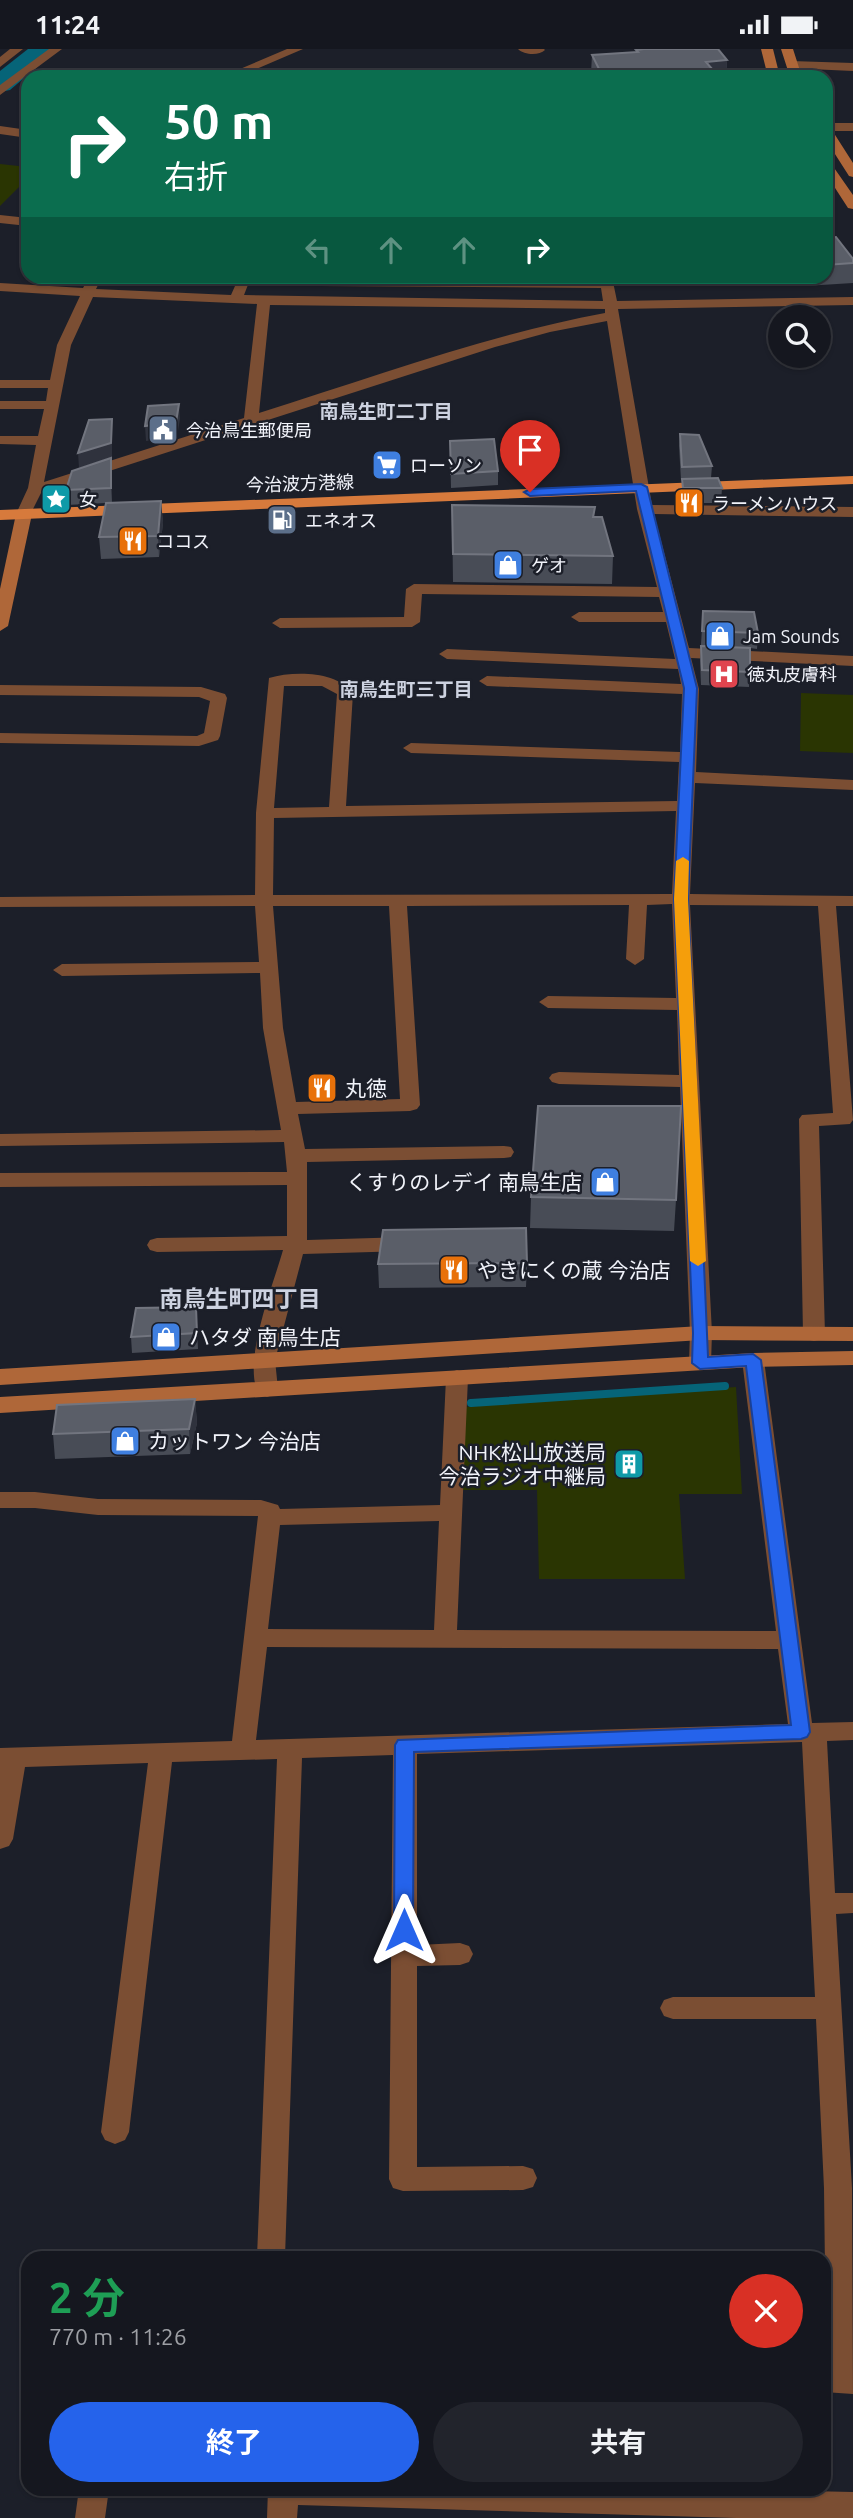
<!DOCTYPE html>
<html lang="ja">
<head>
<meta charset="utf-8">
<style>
	:root { --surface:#15171f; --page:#22242c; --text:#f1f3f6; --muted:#9d9fa4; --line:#34363d; --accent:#2563eb }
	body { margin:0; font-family:Ubuntu,"Noto Sans JP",sans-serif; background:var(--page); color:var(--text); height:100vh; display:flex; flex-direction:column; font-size:26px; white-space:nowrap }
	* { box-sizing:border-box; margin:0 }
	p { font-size:23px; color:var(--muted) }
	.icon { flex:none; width:38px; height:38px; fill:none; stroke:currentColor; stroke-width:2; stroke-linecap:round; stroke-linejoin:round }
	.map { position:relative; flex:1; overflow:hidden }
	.side { position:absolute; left:21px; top:2202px; width:810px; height:245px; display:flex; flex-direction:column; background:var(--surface); border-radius:21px; box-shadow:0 2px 5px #0004,0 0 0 2px var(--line) }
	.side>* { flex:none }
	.top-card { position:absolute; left:21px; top:21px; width:812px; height:214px; border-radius:21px; box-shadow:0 2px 5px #0004,0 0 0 2px var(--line); background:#0b6e4f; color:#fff; overflow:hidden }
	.fabs { position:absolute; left:768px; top:256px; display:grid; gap:14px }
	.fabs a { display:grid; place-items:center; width:63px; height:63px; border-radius:50%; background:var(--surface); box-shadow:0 2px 5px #0004,0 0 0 2px var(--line); font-size:35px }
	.pin { position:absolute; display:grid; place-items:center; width:60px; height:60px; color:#fff; margin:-72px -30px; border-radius:50% 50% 50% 0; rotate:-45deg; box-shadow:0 0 7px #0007 }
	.pin .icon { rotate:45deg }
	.me { position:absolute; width:77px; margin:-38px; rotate:0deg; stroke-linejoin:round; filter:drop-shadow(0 0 5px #0008) }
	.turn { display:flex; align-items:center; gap:24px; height:147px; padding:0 28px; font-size:32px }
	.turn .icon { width:91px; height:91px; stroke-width:2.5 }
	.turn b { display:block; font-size:49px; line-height:60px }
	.lanes { display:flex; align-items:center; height:66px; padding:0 28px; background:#0003; justify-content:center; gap:35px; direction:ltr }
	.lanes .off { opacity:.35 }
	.round { display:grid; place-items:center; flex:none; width:74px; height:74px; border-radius:37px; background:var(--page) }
	.headline { display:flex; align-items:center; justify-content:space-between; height:119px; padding:0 28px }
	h1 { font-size:42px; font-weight:700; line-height:52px; color:#1e9e55 }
	.action { display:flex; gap:14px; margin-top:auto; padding:14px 28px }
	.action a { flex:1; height:80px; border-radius:42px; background:var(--accent); color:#fff; font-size:28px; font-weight:700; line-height:80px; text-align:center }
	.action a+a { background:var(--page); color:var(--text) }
	.status { display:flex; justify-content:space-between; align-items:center; height:49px; padding:0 35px; background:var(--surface); direction:ltr }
	.status svg { height:19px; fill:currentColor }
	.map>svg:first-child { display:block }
	.green { fill:#2a3502 }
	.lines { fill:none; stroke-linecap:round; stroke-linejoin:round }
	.stream { stroke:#066478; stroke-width:8 }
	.river { fill:#066478; fill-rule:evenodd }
	.street { fill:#7b4e33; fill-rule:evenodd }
	.secondary { fill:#af6739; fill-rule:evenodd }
	.primary { fill:#d77a3c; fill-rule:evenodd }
	.wall { fill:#484c56 }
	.shaded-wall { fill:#2f323d }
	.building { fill:#5a5e68; stroke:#72757f; stroke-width:2 }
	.route { fill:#2563eb; stroke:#184099; stroke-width:2 }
	.slow { fill:#f59e0b }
	.labels { text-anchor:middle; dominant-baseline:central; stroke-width:5; stroke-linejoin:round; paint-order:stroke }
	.far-poi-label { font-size:18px; fill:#f1f3fa; stroke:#1c1f29; text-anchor:start }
	.far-street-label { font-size:18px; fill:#f1f3fa; stroke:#1c1f29 }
	.far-neighbourhood-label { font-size:19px; font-weight:bold; fill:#cdd2e0; stroke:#1c1f29 }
	.poi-label { font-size:21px; fill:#f1f3fa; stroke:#1c1f29; text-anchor:start }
	.neighbourhood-label { font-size:23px; font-weight:bold; fill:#cdd2e0; stroke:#1c1f29 }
</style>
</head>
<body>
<div class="status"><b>11:24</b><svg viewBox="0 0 49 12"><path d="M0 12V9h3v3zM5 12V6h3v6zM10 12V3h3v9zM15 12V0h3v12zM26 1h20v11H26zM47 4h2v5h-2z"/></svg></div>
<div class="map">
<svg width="853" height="2469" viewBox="0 0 853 2469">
	<rect width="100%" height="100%" fill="#1c1f29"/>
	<path class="green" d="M0 115 28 118V129L0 157Z
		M801 644 853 646V704L800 702Z
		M736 1338 742 1445H679L685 1530H539L537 1441H462L465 1358Z"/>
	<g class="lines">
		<path class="stream" d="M471 1354 725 1337"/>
		<path class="river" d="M28 0H58L10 41 0 43V22Z"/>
		<path class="street" d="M10 0H23L0 18V8Z
			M49 0H62L0 46V36Z
			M287 0H303L238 28H221Z
			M518 0H544L545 1C539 7 524 6 518 0Z
			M791 12 853 14V22L787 19V13Z
			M826 74H853V82H826Z
			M0 77 28 81V89L0 85Z
			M0 166 28 169V177L0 174Z
			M89 228H102L96 240 231 246 239 228H251L244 246 603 252 601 239 320 237 313 233 320 229 600 231V228H612L617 252 853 248V256L618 260 652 456 853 458V468L654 465 689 599 853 607V617L691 609 699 640 696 723 853 731V741L695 734 690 845 853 847V857H836L853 1071 850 1075 819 1077 825 1285 822 1290 814 1292 806 1290 803 1285 799 1070 802 1066 833 1064 818 857 690 856 712 1284 711 1314 708 1319 700 1321 692 1319 689 1314 690 1284 680 1038 559 1035 552 1033 549 1029 552 1025 559 1023 679 1026 677 961 548 959 539 953 548 947 676 949 672 855 647 856 644 910 635 916 626 910 629 856 407 857 420 1056 417 1060 410 1062 298 1065 305 1100 504 1097 511 1098 514 1103 511 1108 504 1109 307 1113V1191L407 1188 414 1190 417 1195 414 1200 407 1202 303 1205 275 1311 278 1340 275 1345 267 1348 259 1345C241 1315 274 1234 283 1201L157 1203 150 1201 147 1196 150 1191 157 1189 287 1187V1136L0 1138V1124L287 1123 284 1093 0 1097V1085L281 1081 263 979 260 924 62 927 53 921 62 915 259 913 255 857 0 858V848L255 846 256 764 269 629C294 622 336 622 353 644L346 757 677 752 679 713 411 704 403 699 411 694 680 703 682 645 487 637 479 632 487 627 681 635 678 620 447 610 439 605 447 600 675 610 666 573H579L571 568 579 563H663L659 548 422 545 420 573 412 578 280 579 272 574 280 569 404 568 406 540 414 535 657 538 637 460 607 272 550 283 495 298 41 444 29 468H19L16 465 28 439 36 396 0 395V387H38L44 360H0V352H46L48 339H0V331H50L57 296 80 247 0 242V234L83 239ZM93 248 257 255 244 369 44 433 71 296ZM270 256 605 260V264C487 286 374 328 259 364ZM284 637H322L337 645 329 758 274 759ZM676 762 672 845 273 846 274 769ZM273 857H389L400 1050 296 1053 283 979Z
			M0 636 201 638 225 645 227 649 220 687 218 691 199 697 0 694V684L197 687 204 684 210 652 199 648 0 646Z
			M753 1304 761 1306 764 1311 812 1674 853 1673V1691L827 1692 835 1844H853V1864L836 1865 852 2139 853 2345 824 2343V2315L832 2316 826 2303 824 2139 816 1970H673L664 1967 660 1959 664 1951 673 1948H815L802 1693 417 1705V1896L460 1894 469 1897 473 1905 469 1913 460 1916 417 1917V2118L523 2117 533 2120 537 2129 533 2138 523 2141 403 2142 393 2139 389 2130 393 1706 302 1709 285 2208H257L277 1710 172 1713 129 2083 125 2091 115 2095 105 2091 101 2083 148 1714 25 1718 13 1790 9 1797 0 1800V1699L232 1692 258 1467 98 1466 35 1459H0V1443H35L98 1450 261 1451 278 1456 280 1460 440 1456 446 1329 449 1324 457 1321 465 1324 468 1329 457 1581 776 1582 742 1311 745 1306ZM439 1472 434 1581 268 1580 280 1476ZM267 1598 778 1600 788 1675 256 1691Z
			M79 2440H109L105 2469H75Z
			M268 2440H718L853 2443V2469H736L298 2456 297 2469H267Z"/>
		<path class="secondary" d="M761 0H773L780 28H768Z
			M781 0H793L802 28H790Z
			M826 77 830 78 853 114V128L849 127 826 91Z
			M826 112 830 113 853 146V160L848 159 826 125Z
			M24 460 32 465 8 577 0 582V540L16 465Z
			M701 1277 853 1278V1292L701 1291 0 1336V1320Z
			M853 1302V1316L753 1318 0 1364V1348L753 1304Z"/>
		<path class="primary" d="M853 427V435L0 471V461Z"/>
	</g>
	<path class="wall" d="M636 1 727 11 726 28H593L591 24 592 6 636 3Z
		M826 189 853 210V234L805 237 802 228H826Z
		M680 385 712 417 711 429 722 439 721 454H682V431H681L679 397Z
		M450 392 498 422V436L451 439Z
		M111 409 112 424V454L161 452 163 474 159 508 101 510 99 488 106 454 67 456 66 441Z
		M452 456 595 458 594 468 613 507 612 535 453 533Z
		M703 562 758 584 757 600 750 599 749 638 701 636 700 612Z
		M531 1148 676 1151 674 1182 530 1179Z
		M527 1214 526 1238 379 1239 378 1215Z
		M196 1258 198 1300 132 1304 131 1288Z
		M195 1350 197 1374 190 1405 55 1410 53 1385Z"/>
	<path class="shaded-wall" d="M727 11 726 28H705L706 13Z
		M179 355 180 370 177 388 146 392 145 377Z
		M112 370V408L79 419 78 404Z
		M111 409 112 424V454L111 439Z
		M161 452 163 474 159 508 158 487Z
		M195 1350 197 1374 190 1405 189 1380Z"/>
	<path class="building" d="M644 0H718L727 11 706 13 719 28H603L592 6 638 3 636 1Z
		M836 188 853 210V214L826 216V189Z
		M179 355 176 373 145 377 148 357Z
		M112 370 111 394 78 404 89 371Z
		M680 385 699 386 712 417 682 418Z
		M494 390 498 422 451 425 450 392Z
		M111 409V439L66 441 72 422Z
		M718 429 722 439H683L682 430Z
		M161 452 158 487 99 488 106 454Z
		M452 456 595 458 593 468H602L613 507 453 505Z
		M703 562 754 563 758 584 702 582Z
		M701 597 750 599V623L702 621Z
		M538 1057H681L676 1151 531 1148Z
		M526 1179 527 1214 378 1215 383 1181Z
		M196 1258 197 1284 131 1288 136 1259Z
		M195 1350 189 1380 53 1385 57 1356Z"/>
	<path class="route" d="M641 435 647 438 697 639 688 850 708 1308 753 1305 761 1311 810 1683 807 1688 801 1690 414 1703 413 1881 410 1886 404 1889 397 1886 394 1881 395 1696 398 1691 791 1676 746 1317 700 1320 692 1314 693 1284 674 850 684 639 636 442 530 447 524 443 530 440Z"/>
	<path class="slow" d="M683 808 689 812 688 850 706 1212 698 1217 690 1212 674 850 676 812Z"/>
	<defs>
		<g id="civic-square" transform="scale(1.575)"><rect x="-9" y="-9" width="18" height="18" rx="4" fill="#5c6f8a" stroke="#1c1f29"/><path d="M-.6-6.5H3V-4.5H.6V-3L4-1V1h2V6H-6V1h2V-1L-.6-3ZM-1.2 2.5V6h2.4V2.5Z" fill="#fff"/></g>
		<g id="supermarket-square" transform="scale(1.575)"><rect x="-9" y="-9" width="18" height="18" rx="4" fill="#3f7fe0" stroke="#1c1f29"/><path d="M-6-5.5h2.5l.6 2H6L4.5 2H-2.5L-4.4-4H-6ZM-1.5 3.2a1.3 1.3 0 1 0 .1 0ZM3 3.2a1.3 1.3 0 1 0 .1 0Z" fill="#fff"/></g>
		<g id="sight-square" transform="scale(1.575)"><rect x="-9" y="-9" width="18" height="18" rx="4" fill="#0f9aa8" stroke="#1c1f29"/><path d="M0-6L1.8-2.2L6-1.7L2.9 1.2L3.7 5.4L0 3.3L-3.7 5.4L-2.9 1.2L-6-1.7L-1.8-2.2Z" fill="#fff"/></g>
		<g id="restaurant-square" transform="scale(1.575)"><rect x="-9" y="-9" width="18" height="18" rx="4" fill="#e8710a" stroke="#1c1f29"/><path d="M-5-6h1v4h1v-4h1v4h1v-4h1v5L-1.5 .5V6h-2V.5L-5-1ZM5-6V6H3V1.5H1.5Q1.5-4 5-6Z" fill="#fff"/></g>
		<g id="fuel-square" transform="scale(1.575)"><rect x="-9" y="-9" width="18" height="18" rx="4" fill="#5c6f8a" stroke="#1c1f29"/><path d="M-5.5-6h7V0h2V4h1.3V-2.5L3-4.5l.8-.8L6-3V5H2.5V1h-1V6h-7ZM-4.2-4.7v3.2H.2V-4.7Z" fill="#fff"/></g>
		<g id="shop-square" transform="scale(1.575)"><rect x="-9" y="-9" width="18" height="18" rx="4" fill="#3f7fe0" stroke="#1c1f29"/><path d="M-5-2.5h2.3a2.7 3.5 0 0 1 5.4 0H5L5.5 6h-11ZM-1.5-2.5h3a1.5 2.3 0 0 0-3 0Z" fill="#fff"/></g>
		<g id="hospital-square" transform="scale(1.575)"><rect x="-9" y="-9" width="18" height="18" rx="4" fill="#e0444e" stroke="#1c1f29"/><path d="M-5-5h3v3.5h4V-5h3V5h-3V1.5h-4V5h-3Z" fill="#fff"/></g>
		<g id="building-square" transform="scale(1.575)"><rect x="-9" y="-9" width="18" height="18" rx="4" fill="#0f9aa8" stroke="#1c1f29"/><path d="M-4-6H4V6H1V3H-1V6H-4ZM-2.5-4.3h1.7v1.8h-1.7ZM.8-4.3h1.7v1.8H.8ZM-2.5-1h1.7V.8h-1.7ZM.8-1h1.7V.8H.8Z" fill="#fff"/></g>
	</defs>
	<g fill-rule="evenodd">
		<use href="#civic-square" x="163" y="381"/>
		<use href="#supermarket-square" x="387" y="416"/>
		<use href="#sight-square" x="56" y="450"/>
		<use href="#restaurant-square" x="689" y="454"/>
		<use href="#fuel-square" x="282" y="471"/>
		<use href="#restaurant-square" x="133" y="492"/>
		<use href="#shop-square" x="508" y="516"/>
		<use href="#shop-square" x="720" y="587"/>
		<use href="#hospital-square" x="724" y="625"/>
		<use href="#restaurant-square" x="322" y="1039"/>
		<use href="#shop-square" x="605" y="1133"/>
		<use href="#restaurant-square" x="454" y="1221"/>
		<use href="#shop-square" x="166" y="1288"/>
		<use href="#shop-square" x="125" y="1392"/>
		<use href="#building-square" x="629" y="1415"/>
	</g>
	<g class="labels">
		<g class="far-poi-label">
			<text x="186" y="381">今治鳥生郵便局</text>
			<text x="410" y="416">ローソン</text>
			<text x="79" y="450">女</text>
			<text x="712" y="454">ラーメンハウス</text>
			<text x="305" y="471">エネオス</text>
			<text x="156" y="492">ココス</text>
			<text x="531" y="516">ゲオ</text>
			<text x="743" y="587">Jam Sounds</text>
			<text x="747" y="625">徳丸皮膚科</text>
		</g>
		<g class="far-street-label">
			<text transform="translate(300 434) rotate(-2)">今治波方港線</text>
		</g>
		<g class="far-neighbourhood-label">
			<text x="386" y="362">南鳥生町二丁目</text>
			<text x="406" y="640">南鳥生町三丁目</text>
		</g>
		<g class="poi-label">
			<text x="345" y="1039">丸徳</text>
			<text x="582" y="1133" text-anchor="end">くすりのレデイ 南鳥生店</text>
			<text x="477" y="1221">やきにくの蔵 今治店</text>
			<text x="189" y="1288">ハタダ 南鳥生店</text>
			<text x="148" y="1392">カットワン 今治店</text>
			<text x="606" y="1403" text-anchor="end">NHK松山放送局<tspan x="606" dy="24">今治ラジオ中継局</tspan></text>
		</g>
		<g class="neighbourhood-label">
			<text x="240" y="1249">南鳥生町四丁目</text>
		</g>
	</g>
</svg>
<div class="fabs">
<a><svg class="icon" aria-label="search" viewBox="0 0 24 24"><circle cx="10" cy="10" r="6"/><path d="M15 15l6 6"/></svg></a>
</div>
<div class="pin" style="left:530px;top:443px;background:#d93025"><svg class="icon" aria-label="arrive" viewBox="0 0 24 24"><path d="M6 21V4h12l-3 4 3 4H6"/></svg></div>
<svg class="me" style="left:404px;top:1881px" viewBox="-20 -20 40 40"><path d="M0-17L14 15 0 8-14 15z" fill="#2563eb" stroke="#fff" stroke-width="4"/></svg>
<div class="top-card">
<div class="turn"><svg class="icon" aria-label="right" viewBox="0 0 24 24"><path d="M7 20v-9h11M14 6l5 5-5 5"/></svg><div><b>50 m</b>右折</div></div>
<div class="lanes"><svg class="icon off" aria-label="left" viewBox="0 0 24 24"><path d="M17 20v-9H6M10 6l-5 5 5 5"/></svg><svg class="icon off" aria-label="ahead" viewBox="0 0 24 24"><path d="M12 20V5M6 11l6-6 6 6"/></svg><svg class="icon off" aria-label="ahead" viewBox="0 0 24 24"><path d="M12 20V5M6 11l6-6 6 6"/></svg><svg class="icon" aria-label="right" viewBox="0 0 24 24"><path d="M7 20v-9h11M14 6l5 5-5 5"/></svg></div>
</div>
<section class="side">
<div class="headline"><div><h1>2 分</h1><p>770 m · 11:26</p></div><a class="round" style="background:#d93025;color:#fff"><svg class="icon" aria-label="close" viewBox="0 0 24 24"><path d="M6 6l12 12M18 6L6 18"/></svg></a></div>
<div class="action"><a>終了</a><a>共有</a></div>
</section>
</div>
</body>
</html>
